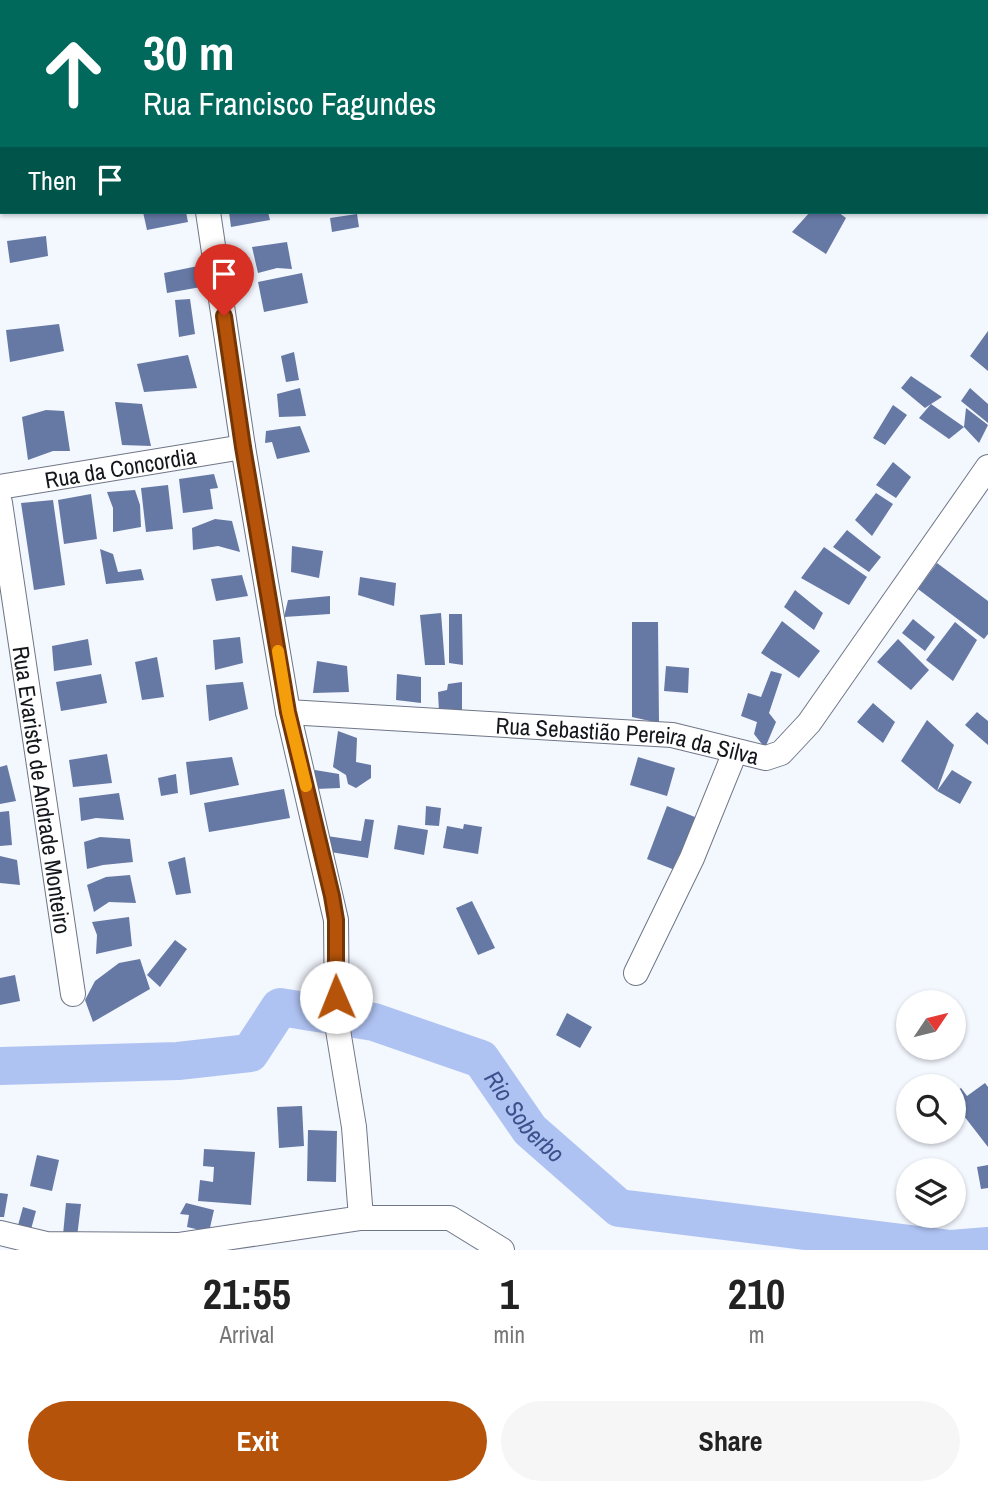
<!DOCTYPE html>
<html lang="en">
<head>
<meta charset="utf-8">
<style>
	:root { --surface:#fff; --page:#f6f6f6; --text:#222; --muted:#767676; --accent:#b45309 }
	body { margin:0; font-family:"Archivo Narrow",sans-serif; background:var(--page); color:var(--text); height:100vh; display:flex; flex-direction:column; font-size:26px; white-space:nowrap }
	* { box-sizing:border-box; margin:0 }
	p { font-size:23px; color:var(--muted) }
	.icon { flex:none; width:38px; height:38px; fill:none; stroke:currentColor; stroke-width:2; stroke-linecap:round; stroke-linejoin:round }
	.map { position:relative; height:1250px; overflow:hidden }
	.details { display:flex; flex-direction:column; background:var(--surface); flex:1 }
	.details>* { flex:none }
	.banner { position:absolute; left:0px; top:0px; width:989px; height:214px; box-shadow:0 2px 5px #0004; background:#00695c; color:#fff; overflow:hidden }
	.needle { width:46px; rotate:55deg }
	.fabs { position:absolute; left:896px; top:990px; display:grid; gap:14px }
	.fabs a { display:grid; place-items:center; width:70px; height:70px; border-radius:50%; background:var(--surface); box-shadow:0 2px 5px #0004; font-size:35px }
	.pin { position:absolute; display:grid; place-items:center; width:60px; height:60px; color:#fff; margin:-72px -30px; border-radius:50% 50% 50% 0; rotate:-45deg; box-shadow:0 0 7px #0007 }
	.pin .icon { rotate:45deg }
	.me { position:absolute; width:77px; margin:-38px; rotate:359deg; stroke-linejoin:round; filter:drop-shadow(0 0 5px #0008) }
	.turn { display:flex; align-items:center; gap:24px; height:147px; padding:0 28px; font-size:32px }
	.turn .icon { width:91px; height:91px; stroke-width:2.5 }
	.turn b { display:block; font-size:49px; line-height:60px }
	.then { display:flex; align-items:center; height:66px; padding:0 28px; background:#0003; gap:14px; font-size:26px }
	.eta { display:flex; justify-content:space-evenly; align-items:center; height:119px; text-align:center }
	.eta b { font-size:42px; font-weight:700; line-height:49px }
	.button { display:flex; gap:14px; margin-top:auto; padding:14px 28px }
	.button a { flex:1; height:80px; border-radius:42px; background:var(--accent); color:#fff; font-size:28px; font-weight:700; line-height:80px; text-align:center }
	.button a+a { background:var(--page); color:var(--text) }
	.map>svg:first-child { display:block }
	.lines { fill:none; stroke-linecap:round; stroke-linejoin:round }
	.river { stroke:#afc3f3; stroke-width:38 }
	.building { fill:#6678a4 }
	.minor-casing { stroke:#6f7687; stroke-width:26 }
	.minor { stroke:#fff; stroke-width:24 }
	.route-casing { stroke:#753606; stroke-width:18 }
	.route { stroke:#b45309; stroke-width:12 }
	.slow { stroke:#f59e0b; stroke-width:12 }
	.labels { text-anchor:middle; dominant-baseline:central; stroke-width:7; stroke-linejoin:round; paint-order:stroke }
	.street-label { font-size:23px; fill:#14161c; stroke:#fff }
	.water-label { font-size:24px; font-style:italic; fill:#3b518c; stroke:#fff }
</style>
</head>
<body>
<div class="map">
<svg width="988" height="1250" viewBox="0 0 988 1250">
	<rect width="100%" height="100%" fill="#f3f7fe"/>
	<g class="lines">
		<path class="river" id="s1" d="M0 1066 178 1061 250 1053 280 1007 374 1022 481 1059 530 1130 619 1208 951 1249 988 1246"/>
	</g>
	<path class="building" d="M143 212H186L188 222 147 230Z
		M229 212H268L270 220 231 227Z
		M810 212H838L846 218 826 254 792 232Z
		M357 214 359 227 332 232 330 218Z
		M46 236 48 256 10 263 7 241Z
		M287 242 292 269 277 268 258 273 252 247Z
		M198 266 201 287 167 293 164 273Z
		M302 273 308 303 264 312 258 282Z
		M190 299 195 334 179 337 175 300Z
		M59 324 64 351 10 362 6 330Z
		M988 331V371L970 356Z
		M294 352 299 380 286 382 281 356Z
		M188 355 197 388 144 392 137 364Z
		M911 376 942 397 931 404 964 427 949 439 919 418 931 404 925 408 901 388Z
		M300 388 306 416 279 417 277 394Z
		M970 388 988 404V423L961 401Z
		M115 402 142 404 151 446 122 445Z
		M893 405 907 415 885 445 873 438Z
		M966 408 988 425 979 443 964 427Z
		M46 410 64 411 70 451H53L28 460 22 417Z
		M300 426 310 452 277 459 272 442 265 443 266 431Z
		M893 462 911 477 896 498 876 485Z
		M214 474 218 488 210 489 213 509 183 513 179 479Z
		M168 485 173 529 146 532 141 488Z
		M135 490 140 505 141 527 113 532V508L107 492Z
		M876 493 893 504 872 536 855 520Z
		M91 494 97 539 64 544 58 500Z
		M53 500 65 585 34 590 21 503Z
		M215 519 232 521 240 552 218 546 193 550 192 528Z
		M847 530 881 557 869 572 833 547Z
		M292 546 323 551 319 578 291 572Z
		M824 547 867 577 849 605 801 578Z
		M100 549 113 554 118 572 141 569 144 580 106 584Z
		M937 563 988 601V634L984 639 918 589Z
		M242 575 248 596 216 601 211 579Z
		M360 577 396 583 394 606 358 595Z
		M795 590 823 613 814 630 784 607Z
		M330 596V614L284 617 288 600Z
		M441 613 445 665H425L420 615Z
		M449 614H462L463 665 449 663Z
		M913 619 935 637 925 651 902 633Z
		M782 621 820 651 799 678 761 653Z
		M632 622H658L659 723 632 717Z
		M955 622 977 640 953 681 926 660Z
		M240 637 243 663 215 670 213 640Z
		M88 639 92 665 54 671 52 646Z
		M898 639 929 670 911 690 877 662Z
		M157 657 164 697 142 700 135 662Z
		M317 661 347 666 349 692 313 693Z
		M666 666 689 668 688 693 664 691Z
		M771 671 782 674 769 713 776 722 765 748 754 734 757 722 741 716 748 693 761 697Z
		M101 674 107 703 61 711 56 682Z
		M397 674 421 677V703L396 700Z
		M243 682 248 709 209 721 206 685Z
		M462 682V710L439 712 438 692 447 690 448 684Z
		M873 703 895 722 883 743 857 722Z
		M977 712 988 721V745L965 725Z
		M927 720 954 745 937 791 901 761Z
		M338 731 357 738 356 762 371 765V778L356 788 348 784 346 775 333 767Z
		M107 754 112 783 73 787 69 760Z
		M232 757 239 785 190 795 186 762Z
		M638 757 675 768 667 796 630 785Z
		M7 765 16 801 0 804V767Z
		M315 770 339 774 340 788 315 789Z
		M952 770 972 782 960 804 937 791Z
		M176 774 178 793 161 796 158 778Z
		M284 789 290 818 209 832 204 803Z
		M119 793 124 820 96 818 81 821 79 798Z
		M426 806 441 808 439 826 425 825Z
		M667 806 700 819 680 872 647 859Z
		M9 811 12 845 0 846V812Z
		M365 819 374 820 368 858 324 851 327 836 361 841Z
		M464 824 482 827 478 854 443 848 447 826 463 829Z
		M398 825 428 830 424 855 394 849Z
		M100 837 130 839 133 862 103 865 87 869 84 842Z
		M0 856 17 860 20 885 0 883Z
		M185 857 191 893 176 895 168 862Z
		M130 875 136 903 109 902 94 912 87 885 106 877Z
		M472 901 495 948 478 955 456 908Z
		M129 917 132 946 96 954 97 935 92 922Z
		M175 940 187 949 160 987 147 975Z
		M140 959 150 989 93 1022 85 1000 95 981 119 963Z
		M15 975 20 1001 0 1005V978Z
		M567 1013 592 1027 580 1048 556 1035Z
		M985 1083 988 1087V1147L954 1103V1093L961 1088 967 1096Z
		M302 1106 304 1146 279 1148 277 1107Z
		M308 1130 337 1131 336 1182 307 1181Z
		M204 1149 255 1152 251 1205 198 1201 200 1180 213 1182 214 1167 203 1166Z
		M37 1155 59 1160 52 1191 30 1186Z
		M988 1165V1188L981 1189 977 1167Z
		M0 1193 8 1194 4 1217H0Z
		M66 1203 81 1204 77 1237 63 1235Z
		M186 1203 214 1210 209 1232 187 1227 189 1215 180 1214Z
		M23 1207 36 1211 30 1233 17 1229Z"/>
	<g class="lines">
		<g class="minor-casing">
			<g id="minor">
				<path d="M177 0V2"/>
				<path id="s2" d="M0 487 243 447"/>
				<path id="s3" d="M0 503 73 994"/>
				<path id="s4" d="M288 712 672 735 766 758 781 753 809 723 988 467"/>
				<path d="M636 973 692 858 735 752"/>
				<path d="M361 1218H450L502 1250"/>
				<path d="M0 1233 46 1244 178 1245 361 1218 354 1127 337 1024 336 920 288 712 243 447 208 212"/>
			</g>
		</g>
		<use href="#minor" class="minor"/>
	</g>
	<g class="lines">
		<g class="route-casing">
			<path id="route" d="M224 316 243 447 288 712 332 896 336 920V997"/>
		</g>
		<use href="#route" class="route"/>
		<path class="slow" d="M278 651 288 712 306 786"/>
	</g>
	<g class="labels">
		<g class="street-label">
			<text stroke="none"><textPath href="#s2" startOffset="122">Rua da Concordia</textPath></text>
			<text stroke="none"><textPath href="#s4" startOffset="341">Rua Sebastião Pereira da Silva</textPath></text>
			<text stroke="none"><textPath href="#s3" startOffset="290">Rua Evaristo de Andrade Monteiro</textPath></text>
		</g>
		<g class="water-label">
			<text stroke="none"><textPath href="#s1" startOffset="586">Rio Soberbo</textPath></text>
		</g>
	</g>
</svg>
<div class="fabs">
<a><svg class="needle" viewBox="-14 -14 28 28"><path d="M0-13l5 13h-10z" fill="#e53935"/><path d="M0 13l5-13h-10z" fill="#767676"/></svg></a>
<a><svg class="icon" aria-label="search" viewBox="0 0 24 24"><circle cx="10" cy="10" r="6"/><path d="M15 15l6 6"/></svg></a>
<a><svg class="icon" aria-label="layers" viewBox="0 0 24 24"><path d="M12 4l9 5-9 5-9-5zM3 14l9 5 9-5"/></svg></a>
</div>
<div class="pin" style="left:224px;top:316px;background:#d93025"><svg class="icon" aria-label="arrive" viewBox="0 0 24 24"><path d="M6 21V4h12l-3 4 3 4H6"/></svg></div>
<svg class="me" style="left:336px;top:997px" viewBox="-20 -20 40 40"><circle r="19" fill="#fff"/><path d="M0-13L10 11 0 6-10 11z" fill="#b45309"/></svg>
<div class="banner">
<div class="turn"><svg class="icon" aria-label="ahead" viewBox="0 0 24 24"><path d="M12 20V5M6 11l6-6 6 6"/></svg><div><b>30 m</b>Rua Francisco Fagundes</div></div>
<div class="then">Then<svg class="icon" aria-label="arrive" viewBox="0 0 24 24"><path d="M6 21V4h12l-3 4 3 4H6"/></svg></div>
</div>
</div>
<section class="details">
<div class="eta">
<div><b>21:55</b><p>Arrival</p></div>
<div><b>1</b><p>min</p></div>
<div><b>210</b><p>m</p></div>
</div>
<div class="button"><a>Exit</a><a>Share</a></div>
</section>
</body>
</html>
